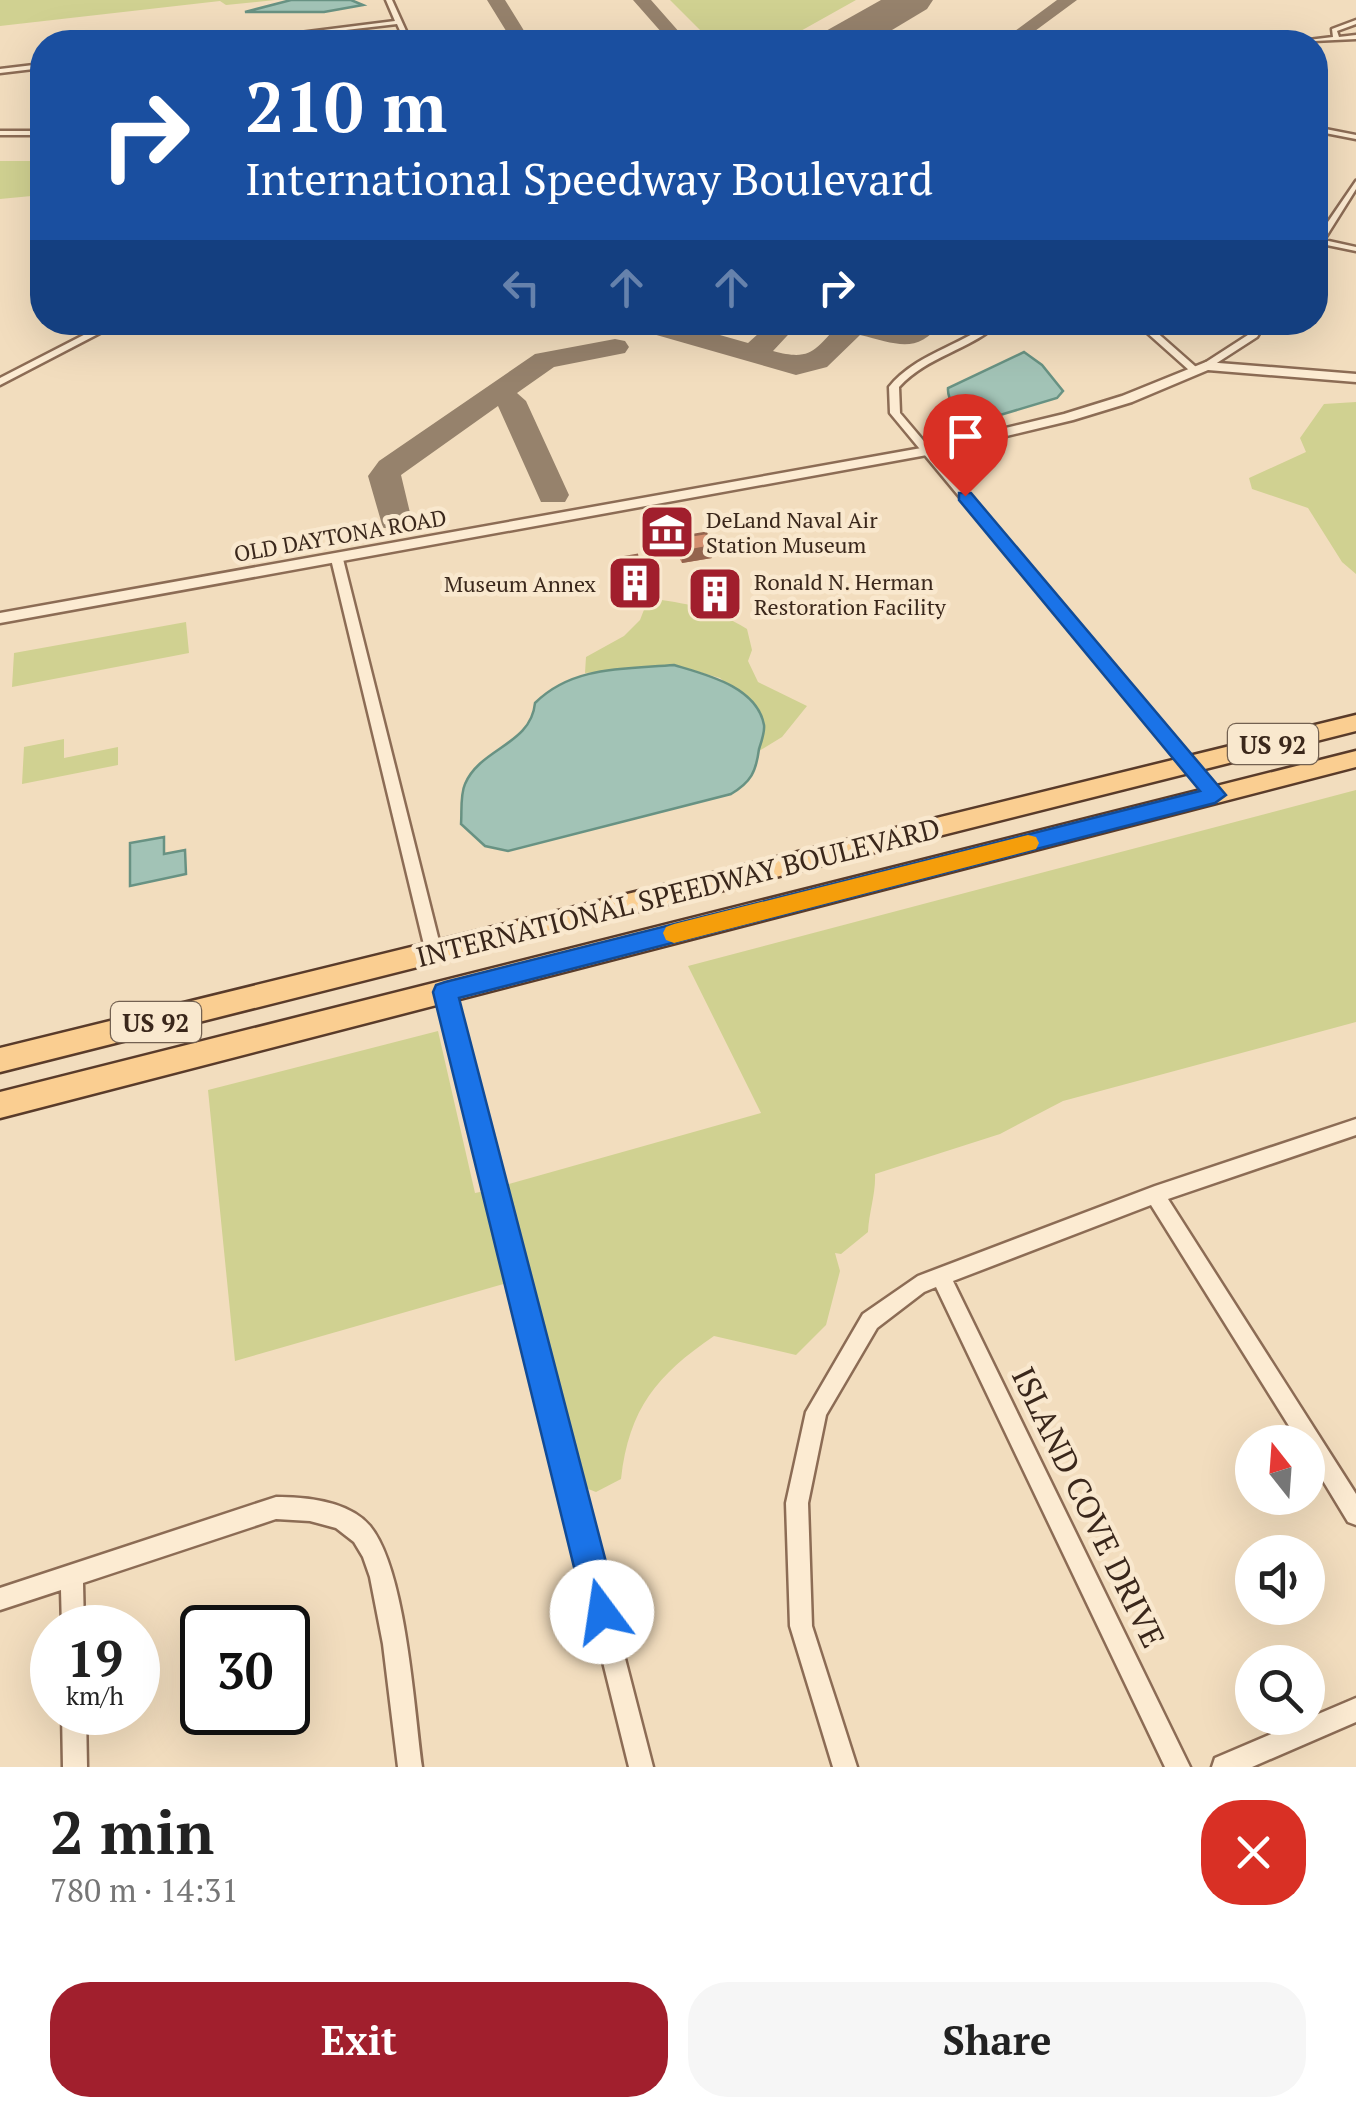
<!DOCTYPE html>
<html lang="en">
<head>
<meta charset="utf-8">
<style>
	:root { --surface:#fff; --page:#f6f6f6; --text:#222; --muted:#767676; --accent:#a11f2d }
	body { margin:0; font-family:"PT Serif",serif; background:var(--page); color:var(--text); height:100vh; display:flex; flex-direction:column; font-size:38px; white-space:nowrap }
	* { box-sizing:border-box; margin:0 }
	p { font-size:32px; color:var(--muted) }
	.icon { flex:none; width:55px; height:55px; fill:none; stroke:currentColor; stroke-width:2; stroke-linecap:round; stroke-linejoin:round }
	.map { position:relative; height:1767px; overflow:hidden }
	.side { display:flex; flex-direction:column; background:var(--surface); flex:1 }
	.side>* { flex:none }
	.top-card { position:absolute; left:30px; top:30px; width:1298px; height:305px; border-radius:40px; box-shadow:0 10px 40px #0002; background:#1a4fa0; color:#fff; overflow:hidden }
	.needle { width:65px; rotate:343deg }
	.tools { position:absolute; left:1235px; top:1425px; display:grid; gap:20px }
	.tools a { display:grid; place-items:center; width:90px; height:90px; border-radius:50%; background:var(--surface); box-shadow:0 10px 40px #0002; font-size:50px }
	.speed { position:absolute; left:30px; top:1605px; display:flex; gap:20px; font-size:50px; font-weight:700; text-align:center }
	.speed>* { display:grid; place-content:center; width:130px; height:130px; border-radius:50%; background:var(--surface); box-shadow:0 10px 40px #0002; line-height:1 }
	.speed small { font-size:25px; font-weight:400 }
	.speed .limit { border:5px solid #111; border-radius:15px; background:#fff; color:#111 }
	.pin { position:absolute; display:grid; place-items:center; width:85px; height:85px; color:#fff; margin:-102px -42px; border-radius:50% 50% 50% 0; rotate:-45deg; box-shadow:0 0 10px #0007 }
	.pin .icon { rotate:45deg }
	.me { position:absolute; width:110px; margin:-55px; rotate:346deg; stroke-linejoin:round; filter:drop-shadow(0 0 8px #0008) }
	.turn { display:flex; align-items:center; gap:35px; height:210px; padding:0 50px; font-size:45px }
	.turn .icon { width:130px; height:130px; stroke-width:2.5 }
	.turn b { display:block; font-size:70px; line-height:85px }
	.lanes { display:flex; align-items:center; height:95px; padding:0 50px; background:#0003; justify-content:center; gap:50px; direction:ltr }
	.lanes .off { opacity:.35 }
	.round { display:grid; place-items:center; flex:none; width:105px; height:105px; border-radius:40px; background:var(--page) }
	.headline { display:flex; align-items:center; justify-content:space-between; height:170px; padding:0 50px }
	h1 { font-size:60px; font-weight:700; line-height:75px }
	.action { display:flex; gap:20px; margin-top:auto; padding:20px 50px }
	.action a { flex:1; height:115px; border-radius:40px; background:var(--accent); color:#fff; font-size:40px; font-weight:700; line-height:115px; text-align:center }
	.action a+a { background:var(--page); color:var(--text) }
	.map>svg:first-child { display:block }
	.green { fill:#d0d191 }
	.water { fill:#a2c3b6; stroke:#689283; stroke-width:2.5 }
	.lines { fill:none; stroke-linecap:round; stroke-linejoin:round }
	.taxiway { fill:#96826c; fill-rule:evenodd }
	.runway { fill:#96826c; fill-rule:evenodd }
	.minor-casing { stroke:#8c6c55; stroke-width:5 }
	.tertiary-casing { stroke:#8c6c55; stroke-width:5 }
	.primary-casing { stroke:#593b2a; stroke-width:5 }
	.minor { fill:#fcebd2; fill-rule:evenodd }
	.tertiary { fill:#fcebd2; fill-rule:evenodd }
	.primary { fill:#face91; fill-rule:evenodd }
	.wall { fill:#b67b60 }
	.shaded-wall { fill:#94644e }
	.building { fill:#d48f70; stroke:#94644e; stroke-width:2.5 }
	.route { fill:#1a73e8; stroke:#114b97; stroke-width:2.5 }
	.slow { fill:#f59e0b }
	.labels { text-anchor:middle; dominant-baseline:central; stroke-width:9; stroke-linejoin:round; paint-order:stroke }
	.far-poi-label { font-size:22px; fill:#3a271b; stroke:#f9e8ce; text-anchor:start }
	.far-street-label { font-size:22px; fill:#3a271b; stroke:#f9e8ce }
	.shield { fill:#f9e8ce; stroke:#736151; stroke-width:2.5 }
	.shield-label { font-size:25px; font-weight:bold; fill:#3a271b }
	.street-label { font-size:28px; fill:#3a271b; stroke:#f9e8ce }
	.near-street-label { font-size:32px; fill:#3a271b; stroke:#f9e8ce }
</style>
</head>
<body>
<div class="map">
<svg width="1356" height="1767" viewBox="0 0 1356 1767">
	<rect width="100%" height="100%" fill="#f2ddbe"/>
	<path class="green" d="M0 0H275L226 5 220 1 0 26Z
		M670 0H856L781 42H712Z
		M0 161H42V195L0 199Z
		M1356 402V574L1342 562 1308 508 1252 489 1249 478 1306 452 1300 438 1324 404Z
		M654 599C695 605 711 607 747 629L752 650 748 661 758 682 807 706 782 737 759 751 763 725 754 708 720 678 674 665 585 673 586 657 624 636 640 620 647 602Z
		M186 622 189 653 12 687 14 653Z
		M64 739V758L118 747V765L22 784 24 747Z
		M1356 790V1022L1063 1101 1000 1134 875 1174C876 1193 869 1212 868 1232L841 1254 835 1253 840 1271 826 1325 796 1355 714 1336C657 1375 629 1408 621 1479L596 1492 583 1487 505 1185 761 1113 688 966Z
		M438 1031 475 1193 485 1191 507 1283 235 1361 208 1090Z"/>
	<path class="water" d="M291 0H351L363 5 324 12H245Z
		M1024 352 1042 365 1063 391 1057 398 980 421 968 423C959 416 947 400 948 388Z
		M674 665C704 674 757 686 764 725 765 732 761 743 759 749 756 772 751 782 731 794L508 851 485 846 461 824C462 812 460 795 465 784 480 748 531 745 535 703 572 666 624 669 674 665Z
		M164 837V854L185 850 186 874 130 886V843Z"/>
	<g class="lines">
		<path class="taxiway" d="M487 0H505L531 42H513Z
			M633 0H651L688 42H670Z
			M1057 0H1077L1020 42H1000Z
			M843 36 852 42H831L834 38Z
			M629 322H674L748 343 771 322H800L773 351C813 362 814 349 842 322H876L904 329 911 322H942C916 356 896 343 860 335L827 367 796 375 632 328Z
			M615 339 625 341 629 347 625 353 554 367 517 393 526 401 569 495 565 502H541L498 406 401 475 412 521 407 528H383L368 476 379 461 535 354Z"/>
		<path class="runway" d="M881 0H933L927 9 872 42H817L824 32Z"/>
		<g class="minor-casing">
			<path id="minor" d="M386 0H392L411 42H405L397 24 243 42H229L395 21Z
				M1356 20V24L1337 31 1339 37 1356 35V39L1292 42 1333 37 1332 29Z
				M42 64V68L0 73V69Z
				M1315 127 1356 135V139L1315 131Z
				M0 131H42V135H0Z
				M1356 181V189L1324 240 1356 247V251L1322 244 1315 250V238H1317Z
				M109 322H121L0 385V378Z
				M991 322H1001C970 350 927 356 899 387L900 413 1220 791 1222 795 1220 799H1210L890 413 889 387C916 354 958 347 991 322Z
				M1135 322H1145L1196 367V371H1190Z
				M1257 322H1266L1257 337 1209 368H1203V364L1251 333Z
				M337 556 343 559 442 953 440 957H428L426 953 331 559Z
				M445 985 451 987 453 992 653 1767H629L437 992 439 987Z
				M1356 1119V1135L1168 1199 1356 1494V1525L1348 1522 1308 1456V1442H1299L1151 1205 953 1281 1190 1767H1165L936 1287 924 1292 877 1328 826 1415 808 1503 812 1626 857 1767H833L790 1626 786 1503 806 1412 863 1314 918 1276 1155 1186Z
				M276 1497C306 1497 349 1501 370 1526 406 1570 414 1708 422 1767H398L383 1644 370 1577 363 1557 354 1542 336 1528 310 1521 276 1519 83 1583 84 1628H62L61 1590 0 1610V1588Z
				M1356 1698V1722L1252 1767H1212L1215 1758Z
				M62 1712H86L87 1767H63Z"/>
		</g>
		<g class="tertiary-casing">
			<path id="tertiary" d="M1206 362 1356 374V382L1208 370 1132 402 1073 420 927 455 0 623V613L927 447 1064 414 1122 396Z"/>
		</g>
		<g class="primary-casing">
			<path id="primary" d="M1356 715V731L0 1072V1048Z
				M1356 751V767L0 1118V1092Z"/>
		</g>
		<use href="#minor" class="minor"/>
		<use href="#tertiary" class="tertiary"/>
		<use href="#primary" class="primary"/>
	</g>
	<path class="wall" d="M653 517 680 536 660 540 654 528Z
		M675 538 713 546 712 558 682 563 675 550Z
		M620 558 641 577V589L630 591 621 570Z
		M694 575 736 603 704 608 694 586Z"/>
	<path class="shaded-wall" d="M680 525V536L660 540V529Z
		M713 546 712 558 682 563V552Z
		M641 577V589L630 591V579Z
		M736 591V603L704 608V597Z"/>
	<path class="building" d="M673 513 680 525 660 529 653 517Z
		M706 533 713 546 682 552 675 538Z
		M637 555 641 577 630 579 620 558Z
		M725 569 736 591 704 597 694 575Z"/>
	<path class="route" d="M959 493H971L1226 795 1215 803 459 998 619 1612 614 1624 602 1629 590 1624 585 1612 433 992 436 985 445 982 1200 791 959 500Z"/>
	<path class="slow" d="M1028 835 1036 837 1039 843 1036 849 674 943 666 940 663 933 666 927 674 924Z"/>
	<defs>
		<g id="museum-square" transform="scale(2.875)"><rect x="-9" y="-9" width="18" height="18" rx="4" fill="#a11f2d" stroke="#f9e8ce"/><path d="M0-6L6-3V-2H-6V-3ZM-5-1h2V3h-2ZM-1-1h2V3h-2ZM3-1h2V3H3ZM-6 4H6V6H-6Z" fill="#fff"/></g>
		<g id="building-square" transform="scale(2.875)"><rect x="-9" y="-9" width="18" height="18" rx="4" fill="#a11f2d" stroke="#f9e8ce"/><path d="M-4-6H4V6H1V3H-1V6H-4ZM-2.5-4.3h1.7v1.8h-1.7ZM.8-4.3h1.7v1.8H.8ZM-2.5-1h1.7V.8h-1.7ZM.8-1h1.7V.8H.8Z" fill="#fff"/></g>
	</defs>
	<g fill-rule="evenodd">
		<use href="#museum-square" x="667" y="532"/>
		<use href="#building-square" x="635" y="583"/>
		<use href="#building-square" x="715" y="594"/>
	</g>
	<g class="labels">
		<g class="far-poi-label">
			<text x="706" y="519">DeLand Naval Air<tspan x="706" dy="25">Station Museum</tspan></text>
			<text x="754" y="581">Ronald N. Herman<tspan x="754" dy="25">Restoration Facility</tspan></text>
			<text x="596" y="583" text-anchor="end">Museum Annex</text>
		</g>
		<g class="far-street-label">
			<text transform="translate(340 535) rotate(-10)">OLD DAYTONA ROAD</text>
		</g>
		<g class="shield">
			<rect x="1228" y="724" width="90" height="40" rx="8"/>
			<rect x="111" y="1002" width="90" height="40" rx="8"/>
		</g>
		<g class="shield-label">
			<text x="1273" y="744">US 92</text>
			<text x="156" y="1022">US 92</text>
		</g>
		<g class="street-label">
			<text transform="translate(678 892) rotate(-14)">INTERNATIONAL SPEEDWAY BOULEVARD</text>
		</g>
		<g class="near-street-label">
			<text transform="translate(1089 1507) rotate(64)">ISLAND COVE DRIVE</text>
		</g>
	</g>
</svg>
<div class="tools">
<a><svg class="needle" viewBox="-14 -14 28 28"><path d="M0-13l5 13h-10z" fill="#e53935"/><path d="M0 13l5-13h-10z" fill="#767676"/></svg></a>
<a><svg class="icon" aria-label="sound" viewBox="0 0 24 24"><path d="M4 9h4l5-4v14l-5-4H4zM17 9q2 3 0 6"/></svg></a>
<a><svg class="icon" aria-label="search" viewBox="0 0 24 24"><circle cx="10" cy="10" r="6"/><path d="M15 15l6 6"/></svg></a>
</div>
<div class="speed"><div>19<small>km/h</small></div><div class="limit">30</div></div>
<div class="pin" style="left:965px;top:496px;background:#d93025"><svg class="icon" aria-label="arrive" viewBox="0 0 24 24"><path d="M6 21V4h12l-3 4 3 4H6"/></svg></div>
<svg class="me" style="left:602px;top:1612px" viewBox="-20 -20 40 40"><circle r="19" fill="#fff"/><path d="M0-13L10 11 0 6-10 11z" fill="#1a73e8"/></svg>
<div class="top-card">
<div class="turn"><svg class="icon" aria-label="right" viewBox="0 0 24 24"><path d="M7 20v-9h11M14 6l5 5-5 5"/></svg><div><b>210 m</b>International Speedway Boulevard</div></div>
<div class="lanes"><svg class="icon off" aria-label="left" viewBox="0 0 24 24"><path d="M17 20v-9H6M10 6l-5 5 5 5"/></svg><svg class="icon off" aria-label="ahead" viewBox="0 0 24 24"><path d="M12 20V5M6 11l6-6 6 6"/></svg><svg class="icon off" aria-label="ahead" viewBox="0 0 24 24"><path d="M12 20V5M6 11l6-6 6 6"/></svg><svg class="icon" aria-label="right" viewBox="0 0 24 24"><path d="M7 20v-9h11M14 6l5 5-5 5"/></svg></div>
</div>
</div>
<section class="side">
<div class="headline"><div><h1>2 min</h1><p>780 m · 14:31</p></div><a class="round" style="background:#d93025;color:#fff"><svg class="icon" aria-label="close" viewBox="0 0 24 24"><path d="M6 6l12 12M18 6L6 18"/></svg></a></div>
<div class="action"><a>Exit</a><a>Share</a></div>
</section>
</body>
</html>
